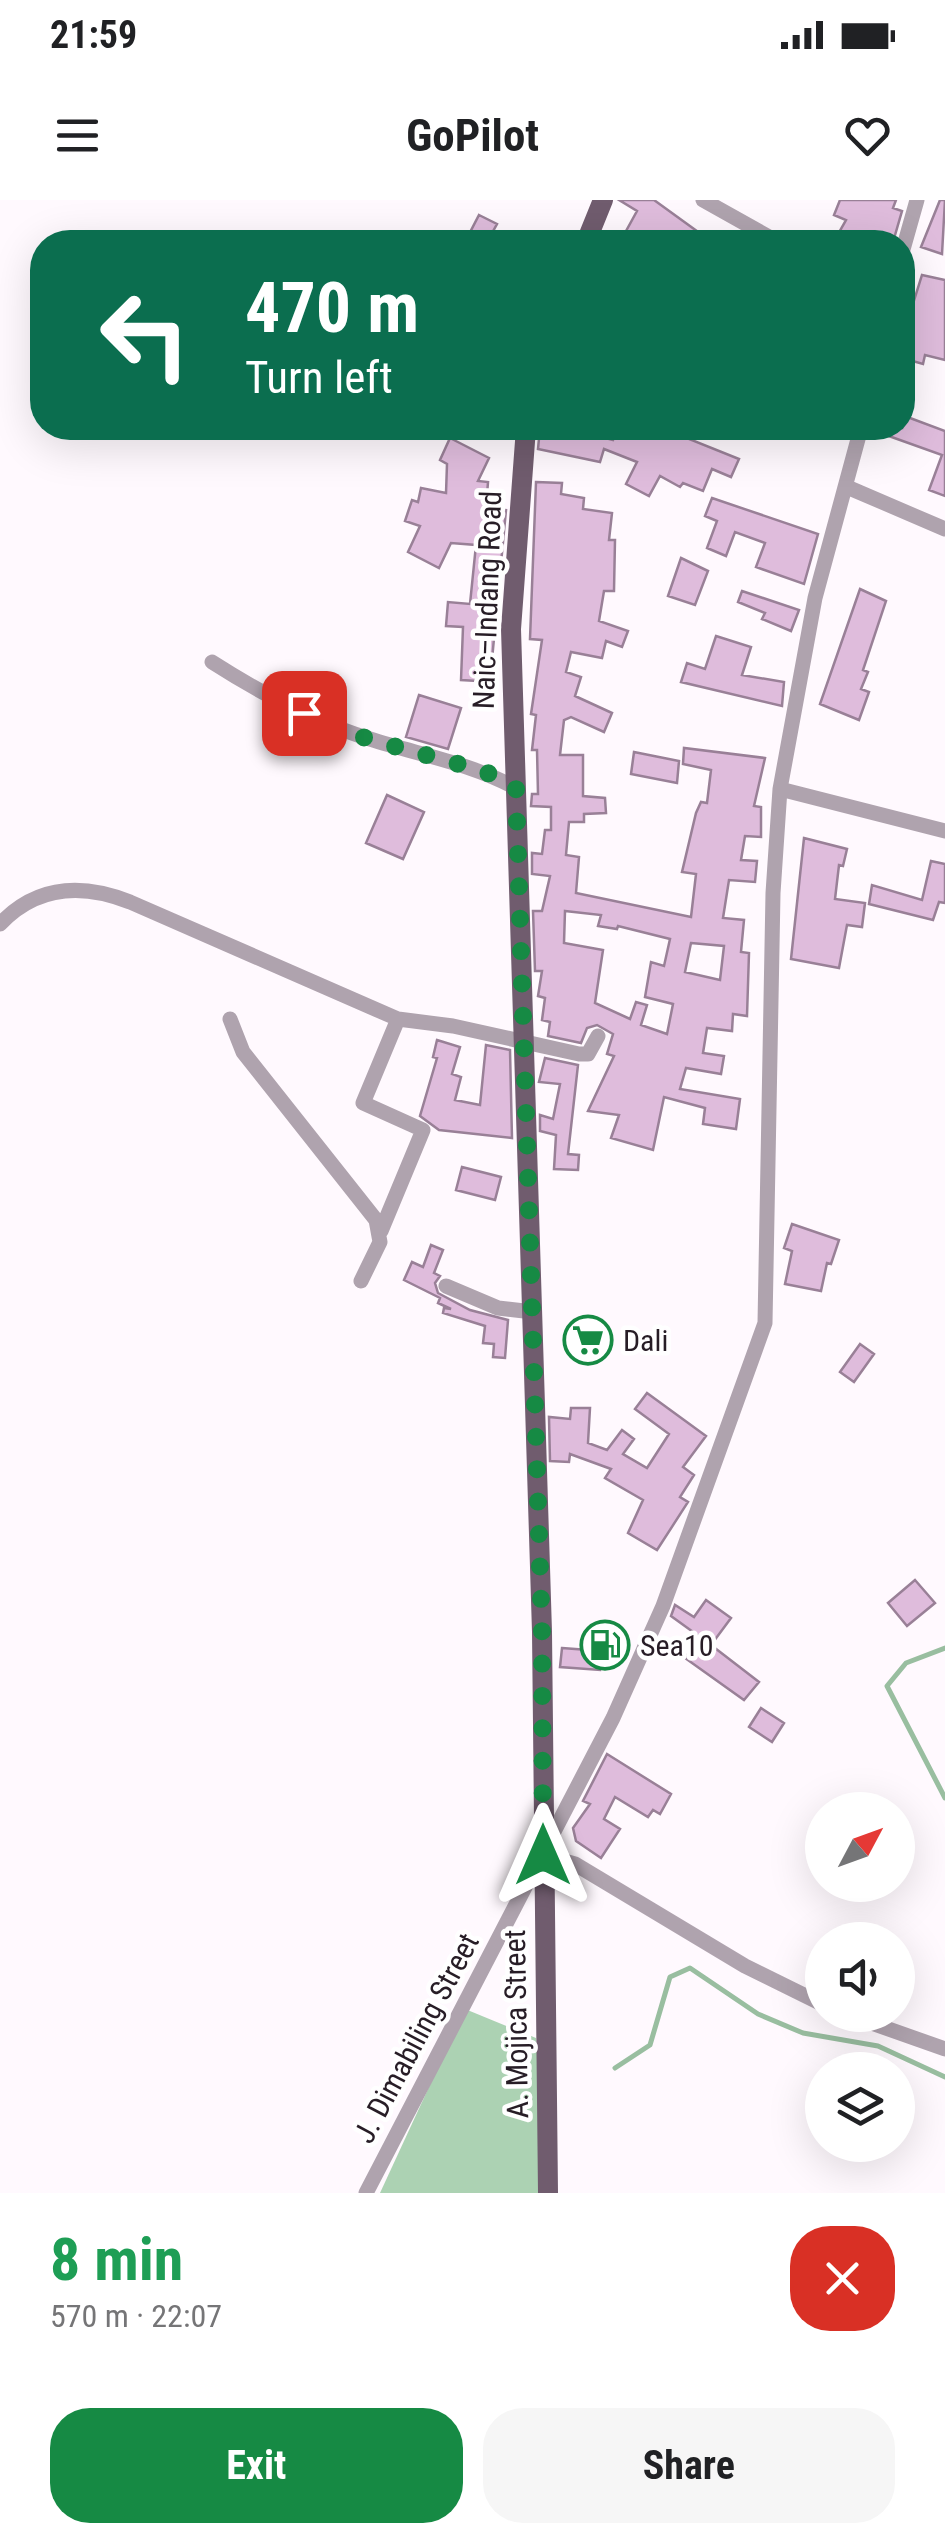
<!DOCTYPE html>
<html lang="en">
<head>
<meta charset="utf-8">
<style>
	:root { --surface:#fff; --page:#f6f6f6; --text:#202124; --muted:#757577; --accent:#168a44 }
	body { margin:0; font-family:"Roboto Condensed",sans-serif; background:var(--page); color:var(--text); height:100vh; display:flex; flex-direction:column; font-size:38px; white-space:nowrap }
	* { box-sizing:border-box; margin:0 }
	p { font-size:32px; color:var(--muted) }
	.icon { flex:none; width:55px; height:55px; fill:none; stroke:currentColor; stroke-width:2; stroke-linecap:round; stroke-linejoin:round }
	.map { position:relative; height:1993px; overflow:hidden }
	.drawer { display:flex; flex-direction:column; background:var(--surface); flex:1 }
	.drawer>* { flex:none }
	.guide { position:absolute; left:30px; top:30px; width:885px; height:210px; border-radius:40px; box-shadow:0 10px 40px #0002; background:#0b6e4f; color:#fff; overflow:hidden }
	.needle { width:65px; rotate:49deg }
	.buttons { position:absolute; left:805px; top:1592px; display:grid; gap:20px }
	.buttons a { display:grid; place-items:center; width:110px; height:110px; border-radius:50%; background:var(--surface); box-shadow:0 10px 40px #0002; font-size:50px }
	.pin { position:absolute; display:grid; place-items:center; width:85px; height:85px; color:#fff; margin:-42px; border-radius:20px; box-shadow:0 5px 15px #0006 }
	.me { position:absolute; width:110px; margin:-55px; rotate:0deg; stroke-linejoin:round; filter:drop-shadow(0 0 8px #0008) }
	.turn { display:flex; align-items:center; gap:35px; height:210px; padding:0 50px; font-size:45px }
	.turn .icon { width:130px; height:130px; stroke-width:2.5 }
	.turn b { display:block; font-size:70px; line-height:85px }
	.round { display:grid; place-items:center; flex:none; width:105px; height:105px; border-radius:40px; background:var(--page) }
	.overview { display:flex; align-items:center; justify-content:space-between; height:170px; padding:0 50px }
	h1 { font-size:60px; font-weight:700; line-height:75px; color:#1e9e55 }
	.cta { display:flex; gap:20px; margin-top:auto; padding:20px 50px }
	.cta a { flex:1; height:115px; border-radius:40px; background:var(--accent); color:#fff; font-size:40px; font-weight:700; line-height:115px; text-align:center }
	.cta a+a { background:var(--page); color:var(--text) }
	.status { display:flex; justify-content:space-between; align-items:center; height:70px; padding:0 50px; background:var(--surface); direction:ltr }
	.status svg { height:28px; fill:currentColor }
	header { display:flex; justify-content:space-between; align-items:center; height:130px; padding:0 50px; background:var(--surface); font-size:45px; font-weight:700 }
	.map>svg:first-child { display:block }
	.forest { fill:#acd2b3 }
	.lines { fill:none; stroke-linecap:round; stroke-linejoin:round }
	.stream { stroke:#99bea0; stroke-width:5 }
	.building { fill:#dfbcdc; stroke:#998097; stroke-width:2.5; fill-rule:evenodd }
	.minor { stroke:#afa3ae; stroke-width:15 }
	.major { stroke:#705c6e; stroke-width:20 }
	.route { stroke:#168a44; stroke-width:18; stroke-dasharray:0 32.4 }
	.labels { text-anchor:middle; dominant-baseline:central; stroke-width:9; stroke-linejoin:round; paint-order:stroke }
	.street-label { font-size:30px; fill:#271d26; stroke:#fff }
	.poi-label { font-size:30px; fill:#271d26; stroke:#fff; text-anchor:start }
</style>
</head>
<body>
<div class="status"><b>21:59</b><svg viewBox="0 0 49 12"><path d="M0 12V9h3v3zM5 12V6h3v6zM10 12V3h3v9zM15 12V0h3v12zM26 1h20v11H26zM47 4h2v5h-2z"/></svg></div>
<header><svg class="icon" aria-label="menu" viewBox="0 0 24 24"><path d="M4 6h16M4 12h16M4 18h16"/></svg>GoPilot<svg class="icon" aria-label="heart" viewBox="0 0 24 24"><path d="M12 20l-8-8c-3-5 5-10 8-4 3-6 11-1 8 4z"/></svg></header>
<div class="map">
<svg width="945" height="1993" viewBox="0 0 945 1993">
	<rect width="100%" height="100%" fill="#fff9fe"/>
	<path class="forest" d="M465 1809 536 1838 543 1899 539 1993H380Z"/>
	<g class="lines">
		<path class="stream" d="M945 1448 906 1463 887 1486 945 1598
			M615 1868 650 1845 670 1777 690 1768 758 1814 803 1833 878 1846 945 1877"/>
	</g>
	<path class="building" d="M619 0H654L712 42H620L637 11Z
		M840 0H896L893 8 902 11 893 42H849L837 36 846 20 834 15Z
		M940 0H945L942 54 921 47Z
		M479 15 497 24 487 42H465Z
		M922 75 945 80V160L925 155 923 164 902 158V139Z
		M902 215 945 231V296L929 290 942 255 872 230 902 228Z
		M540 228H567L613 240 618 228H677L674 233 739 259 731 277 712 269 703 291 683 283 680 287 660 276 649 296 626 284 637 262 604 249 600 262 538 249Z
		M450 238 489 258 478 281 488 282 486 308 506 310 492 460 496 461 495 482 461 480 463 427 446 426 448 402 470 404 476 345 451 343 439 368 408 352 420 326 405 321 412 300 418 302 421 288 446 293 447 264 440 260Z
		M536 282 562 283 561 294 584 298 583 309 612 313 609 340H615L614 391H604L599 421 628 431 622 447 606 441 602 458 571 452 566 472 581 477 575 496 612 513 604 532 571 517 564 520 560 555H583V596L605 598 606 613 584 614V622H569L566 655 579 657 576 693 691 717 696 674 682 672 696 613 701 602 707 603 711 570 683 564 684 548 765 558 754 606 761 607V637L745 636 741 660 757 661 755 682 729 680 723 718 744 720 741 752 749 753 747 816 733 814 732 831 707 828 703 853 724 856 721 874 686 868 680 889 740 899 736 929 703 924 705 908 664 897 653 950 611 938 619 915 588 911 614 856 607 854 613 834 597 825 587 828 581 843 548 836 550 822 542 820 545 798 538 796 542 771H535L533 711H542L550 676 532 674V653L542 654 545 630H551V607L531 606 532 594H538L537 550H532L536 515 531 514 542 440 530 439ZM565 711 601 715 598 726 617 729 618 726 670 739 664 766 651 762 645 797 673 804 667 834 641 825 647 805 636 802 630 819 595 803 603 750 564 743ZM691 743 724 746 720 780 685 772Z
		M712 298 818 334 804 384 756 367 765 343 735 332 726 356 707 348 717 321 705 316Z
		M681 358 708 371 695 405 668 396Z
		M860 389 886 401 863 470 868 472 861 489 869 492 859 520 820 504Z
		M742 391 799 410 791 431 762 419 765 413 738 402Z
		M716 436 751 447 742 475 784 482 782 506 681 482 687 463 705 469Z
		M419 495 461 508 448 549 406 537Z
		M634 552 679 561 677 583 631 574Z
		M387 595 424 612 403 659 366 643Z
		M804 638 847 649 843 666 839 665 835 699 865 703 862 727 847 725 839 768 791 759Z
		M931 661 945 664V703L939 702 933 720 869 704 872 685 922 700Z
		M437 840 460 847 452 874 461 877 455 900 480 905 486 845 510 850 512 938 439 930 420 916 437 858 433 857Z
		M545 858 578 865 568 954 579 955 578 970 554 969 556 935 540 931V915L553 919 560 884 539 882Z
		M462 967 501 977 495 1000 456 990Z
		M792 1024 839 1040 831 1064 827 1063 821 1091 785 1084 792 1051 784 1048Z
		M431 1045 443 1050 434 1073 440 1076 435 1083 438 1093 470 1110 508 1120 505 1158 493 1157 494 1144 483 1143 485 1126 443 1113 444 1108 451 1109 438 1103 440 1098 404 1080 412 1062 423 1067Z
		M860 1144 874 1154 854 1182 840 1172Z
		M647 1193 706 1236 683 1267 694 1275 680 1297 688 1302 657 1350 628 1333 643 1300 605 1278 611 1269 570 1254 569 1262 550 1261 549 1217 570 1219 571 1208H590L588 1243 607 1250 622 1230 634 1239 623 1254 647 1268 669 1234 635 1209Z
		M915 1380 935 1403 907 1426 888 1403Z
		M706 1400 731 1418 711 1445 759 1482 744 1500 685 1458 700 1437 671 1416 675 1405 694 1417Z
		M562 1448 601 1451 600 1470 560 1467Z
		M761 1508 784 1523 772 1542 749 1527Z
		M607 1554 671 1594 660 1614 653 1610 648 1617 615 1597 604 1619 620 1629 601 1658 576 1641 573 1628 590 1604 583 1601Z"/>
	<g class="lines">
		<path class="minor" d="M703 0 778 42
			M902 53 917 0
			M847 287 945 329
			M212 462C262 494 314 522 370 539 420 555 470 563 516 588
			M780 589 945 631
			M0 724C37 685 82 683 130 702L398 819 453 826 579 854H588L598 836
			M230 819 243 852 376 1020 380 1042 361 1081
			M381 1031 423 930 363 903 398 819
			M446 1086 498 1108 533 1112
			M543 1655 575 1664 745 1766 822 1804
			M849 1815 945 1849
			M366 1993 613 1518 663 1406 765 1123 773 693 780 589 815 398 861 228"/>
		<path class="major" d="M586 42 603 0
			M526 228 511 429 542 1432 548 1993"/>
	</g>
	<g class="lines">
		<path class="route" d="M304 513 368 539 484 571 516 588 542 1432 543 1655"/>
	</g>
	<defs>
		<g id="supermarket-ring" transform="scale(2.5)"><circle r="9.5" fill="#fff" stroke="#168a44" stroke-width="1.5"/><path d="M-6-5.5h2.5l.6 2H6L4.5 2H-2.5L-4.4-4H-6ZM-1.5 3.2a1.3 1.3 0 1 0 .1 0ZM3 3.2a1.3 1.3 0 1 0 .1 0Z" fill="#168a44"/></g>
		<g id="fuel-ring" transform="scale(2.5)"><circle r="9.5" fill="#fff" stroke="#168a44" stroke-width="1.5"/><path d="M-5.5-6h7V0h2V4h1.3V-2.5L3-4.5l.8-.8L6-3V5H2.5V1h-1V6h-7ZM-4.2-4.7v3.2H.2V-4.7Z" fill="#168a44"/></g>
	</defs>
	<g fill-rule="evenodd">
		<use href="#supermarket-ring" x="588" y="1140"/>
		<use href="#fuel-ring" x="605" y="1445"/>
	</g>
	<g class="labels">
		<g class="street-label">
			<text transform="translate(487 400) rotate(-88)">Naic–Indang Road</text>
			<text transform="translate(516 1824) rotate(-91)">A. Mojica Street</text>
			<text transform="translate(416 1838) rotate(-62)">J. Dimabiling Street</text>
		</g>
		<g class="poi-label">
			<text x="623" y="1140">Dali</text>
			<text x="640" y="1445">Sea10</text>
		</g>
	</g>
</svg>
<div class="buttons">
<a><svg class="needle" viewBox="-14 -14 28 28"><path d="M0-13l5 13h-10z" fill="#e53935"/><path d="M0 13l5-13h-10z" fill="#757577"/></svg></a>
<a><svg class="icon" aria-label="sound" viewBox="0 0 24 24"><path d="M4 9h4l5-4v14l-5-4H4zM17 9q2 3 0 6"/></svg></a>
<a><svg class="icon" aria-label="layers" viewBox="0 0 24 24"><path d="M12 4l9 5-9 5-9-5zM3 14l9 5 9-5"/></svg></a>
</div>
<div class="pin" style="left:304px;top:513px;background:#d93025"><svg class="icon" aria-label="arrive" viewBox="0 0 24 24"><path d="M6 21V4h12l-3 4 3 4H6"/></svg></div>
<svg class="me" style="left:543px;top:1655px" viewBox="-20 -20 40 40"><path d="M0-17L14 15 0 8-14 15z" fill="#168a44" stroke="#fff" stroke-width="4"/></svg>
<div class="guide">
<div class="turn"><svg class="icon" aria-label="left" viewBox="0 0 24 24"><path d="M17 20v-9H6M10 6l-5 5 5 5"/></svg><div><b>470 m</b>Turn left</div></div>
</div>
</div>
<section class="drawer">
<div class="overview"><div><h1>8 min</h1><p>570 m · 22:07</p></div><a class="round" style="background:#d93025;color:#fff"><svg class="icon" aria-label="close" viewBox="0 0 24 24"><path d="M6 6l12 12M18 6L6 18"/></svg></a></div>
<div class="cta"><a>Exit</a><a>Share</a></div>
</section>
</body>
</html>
